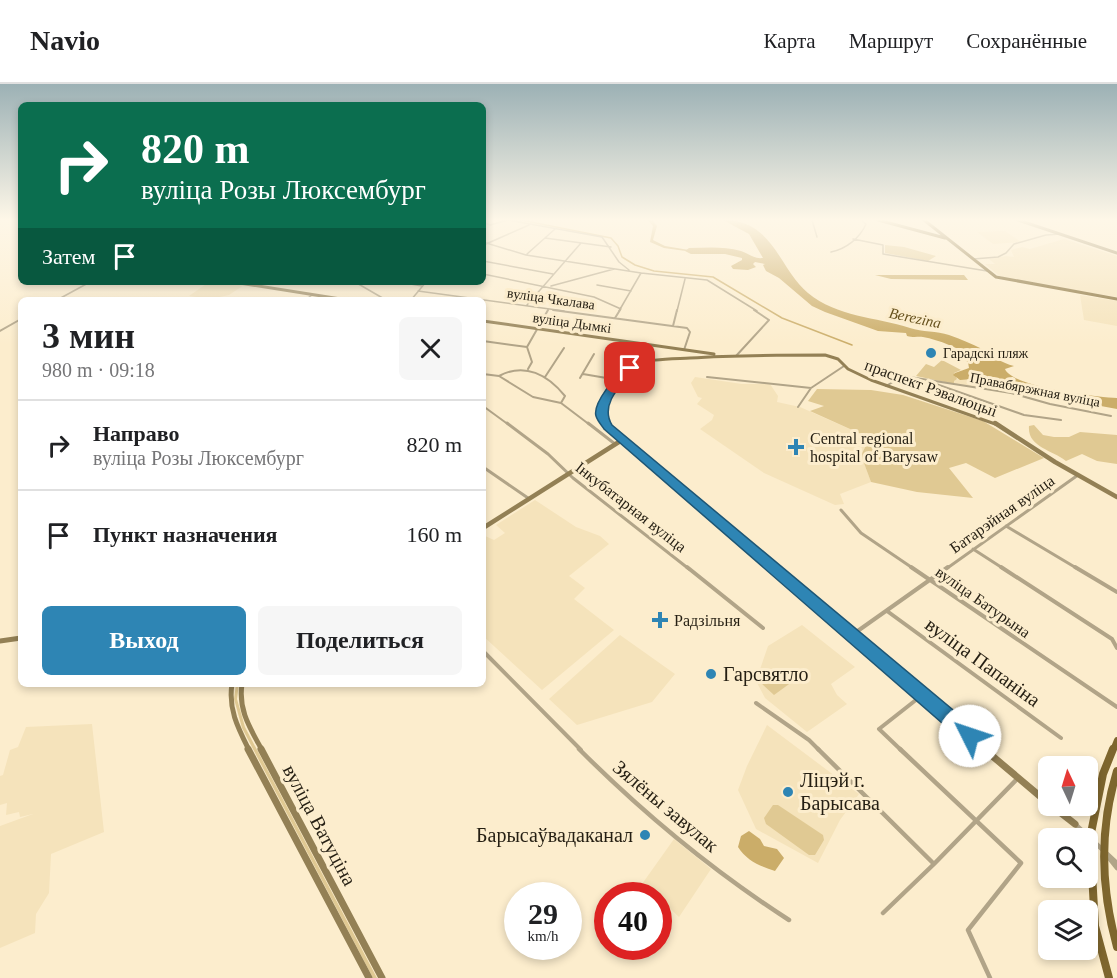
<!DOCTYPE html>
<html lang="ru">
<head>
<meta charset="utf-8">
<style>
	:root { --surface:#fff; --page:#f6f6f6; --text:#202124; --muted:#757577; --line:#e0e0e0; --accent:#2e85b4 }
	body { margin:0; font-family:Georgia,serif; background:var(--page); color:var(--text); height:100vh; display:flex; flex-direction:column; font-size:22px; white-space:nowrap }
	* { box-sizing:border-box; margin:0 }
	p { font-size:20px; color:var(--muted) }
	.icon { flex:none; width:33px; height:33px; fill:none; stroke:currentColor; stroke-width:2; stroke-linecap:round; stroke-linejoin:round }
	.map { position:relative; flex:1; overflow:hidden }
	.drawer { position:absolute; left:18px; top:213px; width:468px; height:390px; display:flex; flex-direction:column; background:var(--surface); border-radius:9px; box-shadow:0 3px 9px #0003 }
	.drawer>* { flex:none }
	.hud { position:absolute; left:18px; top:18px; width:468px; height:183px; border-radius:9px; box-shadow:0 3px 9px #0003; background:#0b6e4f; color:#fff; overflow:hidden }
	.needle { width:39px; rotate:356deg }
	.buttons { position:absolute; left:1038px; top:672px; display:grid; gap:12px }
	.buttons a { display:grid; place-items:center; width:60px; height:60px; border-radius:9px; background:var(--surface); box-shadow:0 3px 9px #0003; font-size:30px }
	.speed { position:absolute; left:504px; top:798px; display:flex; gap:12px; font-size:30px; font-weight:700; text-align:center }
	.speed>* { display:grid; place-content:center; width:78px; height:78px; border-radius:50%; background:var(--surface); box-shadow:0 3px 9px #0003; line-height:1 }
	.speed small { font-size:15px; font-weight:400 }
	.speed .limit { border:9px solid #d22; background:#fff; color:#111 }
	.pin { position:absolute; display:grid; place-items:center; width:51px; height:51px; color:#fff; margin:-26px; border-radius:12px; box-shadow:0 3px 9px #0006 }
	.me { position:absolute; width:66px; margin:-33px; rotate:311deg; stroke-linejoin:round; filter:drop-shadow(0 0 4px #0008) }
	.turn { display:flex; align-items:center; gap:21px; height:126px; padding:0 24px; font-size:27px }
	.turn .icon { width:78px; height:78px; stroke-width:2.5 }
	.turn b { display:block; font-size:42px; line-height:51px }
	.then { display:flex; align-items:center; height:57px; padding:0 24px; background:#0003; gap:12px; font-size:22px }
	.round { display:grid; place-items:center; flex:none; width:63px; height:63px; border-radius:9px; background:var(--page) }
	.summary { display:flex; align-items:center; justify-content:space-between; height:102px; padding:0 24px }
	h1 { font-size:36px; font-weight:800; line-height:45px }
	.cta { display:flex; gap:12px; margin-top:auto; padding:12px 24px }
	.cta a { flex:1; height:69px; border-radius:9px; background:var(--accent); color:#fff; font-size:24px; font-weight:800; line-height:69px; text-align:center }
	.cta a+a { background:var(--page); color:var(--text) }
	ul { padding:0; list-style:none }
	li { display:flex; align-items:center; gap:18px; height:90px; padding:0 24px; border-top:2px solid var(--line) }
	li div { flex:1 }
	li b { display:block; font-size:22px }
	li em { font-style:normal }
	header { display:flex; align-items:center; gap:36px; box-sizing:border-box; height:84px; padding:0 30px; background:var(--surface); border-bottom:2px solid var(--line) }
	header strong { font-size:28px }
	nav { display:flex; gap:33px; margin-inline-start:auto; font-size:21px }
	.map>svg:first-child { display:block }
	.built { fill:#f5e3bb }
	.green { fill:#e0c993 }
	.water { fill:#cbad69 }
	.lines { fill:none; stroke-linecap:round; stroke-linejoin:round }
	.stream { stroke:#cbad69; stroke-width:1.5 }
	.river { fill:#cbad69; fill-rule:evenodd }
	.street-far4 { stroke:#b1a488; stroke-width:1.5 }
	.street-far3 { stroke:#b1a488; stroke-width:2 }
	.street-far2 { stroke:#b1a488; stroke-width:3 }
	.street-far1 { stroke:#b1a488; stroke-width:4 }
	.street { stroke:#b1a488; stroke-width:4.5 }
	.secondary-far3 { stroke:#938055; stroke-width:3 }
	.secondary-far2 { stroke:#938055; stroke-width:4.5 }
	.secondary-far1 { stroke:#938055; stroke-width:5 }
	.secondary { stroke:#938055; stroke-width:7 }
	.primary-far2 { stroke:#7e662e; stroke-width:3 }
	.primary-far1 { stroke:#7e662e; stroke-width:6 }
	.primary { stroke:#7e662e; stroke-width:8 }
	.route { fill:#2e85b4; stroke:#1e5675; stroke-width:1.5 }
	.poi-dot { fill:#2e85b4; stroke:#fcedcd; stroke-width:2 }
	.labels { text-anchor:middle; dominant-baseline:central; stroke-width:6; stroke-linejoin:round; paint-order:stroke }
	.far-street-label { font-size:14px; fill:#251f13; stroke:#fcedcd }
	.far-poi-label { font-size:14px; fill:#251f13; stroke:#fcedcd; text-anchor:start }
	.far-water-label { font-size:15px; font-style:italic; fill:#67521e; stroke:#fcedcd }
	.street-label { font-size:16px; fill:#251f13; stroke:#fcedcd }
	.poi-label { font-size:16px; fill:#251f13; stroke:#fcedcd; text-anchor:start }
	.near-street-label { font-size:20px; fill:#251f13; stroke:#fcedcd }
	.near-poi-label { font-size:20px; fill:#251f13; stroke:#fcedcd; text-anchor:start }
</style>
</head>
<body>
<header>
<strong>Navio</strong>
<nav><a>Карта</a><a>Маршрут</a><a>Сохранённые</a></nav>
</header>
<div class="map">
<svg width="1117" height="894" viewBox="0 0 1117 894">
	<rect width="100%" height="100%" fill="#fcedcd"/>
	<path class="built" d="M1005 147 1021 158 993 160 977 148Z
		M1064 155 1117 172V213L1007 195 998 191 985 180H995L989 175 1006 172 1014 173 1011 166 1022 163 1030 165Z
		M209 198H224L244 201 229 211 210 215 189 212Z
		M1080 211 1117 217V242L1084 236Z
		M695 293 742 300H770L778 312 777 318 800 323 870 354 861 371 871 398 840 410 844 420 835 421 764 389 700 345 712 336 714 331 697 320 702 314 698 313 691 299Z
		M972 294H988L1006 300 1015 305V309L954 300 953 297 957 295 967 296Z
		M535 416 576 443 600 452 609 460 569 492 585 504 574 515 614 546 542 606 483 552V451L494 456 505 449 496 441Z
		M802 541 855 583 831 600 837 611 847 620 807 648 765 614 756 597 768 562Z
		M620 551 675 590 652 618 577 641 549 615Z
		M92 640 104 748 51 770 49 809 36 830 35 849 0 864V742L33 730 20 733 19 728 6 731 7 719 0 721V692L3 691 10 666 18 663 26 643Z
		M767 641 859 710 840 736 818 779 756 745 738 706 747 682Z
		M674 755 711 785 679 833 659 814 658 812 655 811 642 800Z"/>
	<path class="green" d="M885 161 904 163 936 172 928 177 885 169Z
		M942 276 961 286 954 289 957 295 954 297V300L916 292 926 280 934 283Z
		M817 305 871 306 903 311 983 337 1044 374 995 394 966 379 949 384 973 414 917 408 871 398 861 371 870 354 810 327 824 322 808 317Z
		M1034 341 1043 351 1054 353H1069L1080 348 1117 351V380L1097 377 1082 370 1066 377C1052 366 1027 363 1029 342Z
		M783 584 796 595 774 611 761 599Z
		M236 600H239L237 615 245 643 377 894H373L242 644 234 615Z
		M773 721H778L823 751 824 756 815 771H809L766 740 764 734Z"/>
	<path class="water" d="M723 136C774 136 778 184 808 209 837 233 876 233 910 244 922 248 937 247 949 251 961 255 972 260 982 265 994 272 1001 279 1014 282L1005 285C1012 303 1095 313 1117 314V325L1036 310 1015 305 1006 300 988 294 960 296 953 291 955 289 969 284 968 278 965 276 972 274C960 264 939 256 923 253 918 252 915 254 907 252L906 249 878 247 825 228 812 222 779 194 766 187 763 181 765 180 755 178 753 180 756 183 748 186 733 185 731 182 742 176V174L725 170H691L685 167 689 164C706 164 723 162 741 167 750 170 753 175 763 174L749 150Z
		M875 191H964L968 196 891 195Z
		M749 747 760 755 764 762 777 765 784 774 775 787C760 782 747 777 738 763L741 752Z"/>
	<g class="lines">
		<path class="stream" d="M521 136 611 154 618 162 622 173 635 181 654 187 713 193 782 234 852 261"/>
		<path class="river" d="M648 136H652L657 142 653 156 665 162 695 167 693 168 664 164 650 158 653 142Z"/>
		<path class="street-far4" d="M812 136 817 153
			M483 138 490 141 508 136 602 153 619 178 629 186
			M545 154 611 163
			M853 155 883 161V170L987 187
			M483 158 526 171 641 189 707 196 757 227
			M486 160 529 141
			M831 168C846 165 860 154 866 140L861 136
			M527 170 555 145
			M973 175 998 173 1006 169 1014 160 1046 151 1060 150
			M483 177 553 190
			M483 190 594 213 621 225
			M355 198 386 216
			M399 198 422 202
			M597 201 631 207
			M551 202 614 185
			M418 207 564 227
			M57 216 90 198
			M305 216 312 211
			M411 216 426 198
			M527 221 581 159
			M619 227 641 189
			M677 227 685 195"/>
		<path class="street-far3" d="M553 226 687 244 690 248 684 266
			M615 234 620 226
			M673 242 677 226
			M0 247 21 235
			M483 257 527 263
			M527 263 548 226
			M527 263 532 278 528 285
			M736 272 769 236 754 226
			M483 290 499 292 533 313 561 319 590 341
			M583 290 618 296
			M499 292C525 278 548 291 565 312L561 319
			M545 293 564 264
			M707 293 811 304
			M580 294 594 270
			M936 300 1024 331 1061 336
			M886 302 903 292 1011 309 1050 320 1111 332
			M483 322 509 341
			M798 323 811 304 844 282"/>
		<path class="street-far2" d="M507 339 548 370 573 394 689 485
			M588 339 615 360
			M483 383 528 414
			M841 426 861 449 914 485
			M1006 442 1078 485
			M973 465 1004 485
			M946 485 1078 391"/>
		<path class="street-far1" d="M687 483 763 544
			M911 483 1117 623
			M1001 483 1112 555 1117 564
			M1075 483 1117 508
			M887 527 1061 654
			M852 551 948 483
			M483 567 581 666
			M756 619 809 656 819 666
			M901 666 879 645 921 612"/>
		<path class="street" d="M579 665C643 729 713 787 789 836
			M818 665 934 780 883 829
			M900 665 1021 779 968 846 990 894
			M1075 740 1117 779
			M1109 774 1117 784
			M934 780 1017 695"/>
		<path class="secondary-far3" d="M1018 136 1117 169
			M233 198 347 216
			M483 237 714 270
			M606 341C598 332 602 320 608 311 614 302 621 289 631 283 649 274 671 275 690 274 735 271 780 271 825 271L838 275 848 285 871 296 998 341"/>
		<path class="secondary-far2" d="M604 339 773 485
			M995 339 1055 378 1117 413
			M483 444 622 356"/>
		<path class="secondary-far1" d="M771 483 986 666
			M0 557 21 554
			M232 600C228 625 238 644 249 666
			M242 600C238 626 250 644 262 666"/>
		<path class="secondary" d="M248 665 369 894
			M261 665 382 894
			M984 665 1048 719
			M1052 722 1075 740"/>
		<path class="primary-far2" d="M878 136 945 154
			M924 136 996 193 1117 215"/>
		<path class="primary-far1" d="M1113 666 1117 656"/>
		<path class="primary" d="M1117 687C1099 745 1101 805 1117 863
			M1109 894 1095 842 1090 754 1103 690 1113 665"/>
	</g>
	<linearGradient id="sky" x2="0" y2="1"><stop stop-color="#9cb1b5"/><stop offset="0.52" stop-color="#fef7e8"/><stop offset="1" stop-color="#fef7e8" stop-opacity="0"/></linearGradient>
	<rect width="1117" height="261" fill="url(#sky)"/>
	<path class="route" d="M627 281 635 284C622 300 599 320 612 341L977 646 979 652 977 658 970 661 964 658 604 345C602 342 597 336 596 332 592 319 617 291 627 281Z"/>
	<g class="poi-dot">
		<circle cx="931" cy="269" r="6"/>
		<path d="M793 354h6v6h6v6h-6v6h-6v-6h-6v-6h6z"/>
		<path d="M657 527h6v6h6v6h-6v6h-6v-6h-6v-6h6z"/>
		<circle cx="711" cy="590" r="6"/>
		<circle cx="788" cy="708" r="6"/>
		<circle cx="645" cy="751" r="6"/>
	</g>
	<g class="labels">
		<g class="far-street-label">
			<text transform="translate(551 215) rotate(8)">вуліца Чкалава</text>
			<text transform="translate(572 239) rotate(8)">вуліца Дымкі</text>
			<text transform="translate(1035 306) rotate(11)">Правабярэжная вуліца</text>
		</g>
		<g class="far-poi-label">
			<text x="943" y="269">Гарадскі пляж</text>
		</g>
		<g class="far-water-label">
			<text transform="translate(915 234) rotate(12)">Berezina</text>
		</g>
		<g class="street-label">
			<text transform="translate(931 304) rotate(20)">праспект Рэвалюцыі</text>
			<text transform="translate(631 423) rotate(38)">Інкубатарная вуліца</text>
			<text transform="translate(1002 430) rotate(-35)">Батарэйная вуліца</text>
			<text transform="translate(983 518) rotate(35)">вуліца Батурына</text>
		</g>
		<g class="poi-label">
			<text x="810" y="354">Central regional<tspan x="810" dy="18">hospital of Barysaw</tspan></text>
			<text x="674" y="536">Радзільня</text>
		</g>
		<g class="near-street-label">
			<text transform="translate(983 578) rotate(36)">вуліца Папаніна</text>
			<text transform="translate(666 722) rotate(40)">Зялёны завулак</text>
			<text transform="translate(320 741) rotate(62)">вуліца Ватуціна</text>
		</g>
		<g class="near-poi-label">
			<text x="723" y="590">Гарсвятло</text>
			<text x="800" y="696">Ліцэй г.<tspan x="800" dy="23">Барысава</tspan></text>
			<text x="633" y="751" text-anchor="end">Барысаўвадаканал</text>
		</g>
	</g>
</svg>
<div class="buttons">
<a><svg class="needle" viewBox="-14 -14 28 28"><path d="M0-13l5 13h-10z" fill="#e53935"/><path d="M0 13l5-13h-10z" fill="#757577"/></svg></a>
<a><svg class="icon" aria-label="search" viewBox="0 0 24 24"><circle cx="10" cy="10" r="6"/><path d="M15 15l6 6"/></svg></a>
<a><svg class="icon" aria-label="layers" viewBox="0 0 24 24"><path d="M12 4l9 5-9 5-9-5zM3 14l9 5 9-5"/></svg></a>
</div>
<div class="speed"><div>29<small>km/h</small></div><div class="limit">40</div></div>
<div class="pin" style="left:630px;top:284px;background:#d93025"><svg class="icon" aria-label="arrive" viewBox="0 0 24 24"><path d="M6 21V4h12l-3 4 3 4H6"/></svg></div>
<svg class="me" style="left:970px;top:652px" viewBox="-20 -20 40 40"><circle r="19" fill="#fff"/><path d="M0-13L10 11 0 6-10 11z" fill="#2e85b4"/></svg>
<div class="hud">
<div class="turn"><svg class="icon" aria-label="right" viewBox="0 0 24 24"><path d="M7 20v-9h11M14 6l5 5-5 5"/></svg><div><b>820 m</b>вуліца Розы Люксембург</div></div>
<div class="then">Затем<svg class="icon" aria-label="arrive" viewBox="0 0 24 24"><path d="M6 21V4h12l-3 4 3 4H6"/></svg></div>
</div>
<section class="drawer">
<div class="summary"><div><h1>3 мин</h1><p>980 m · 09:18</p></div><a class="round"><svg class="icon" aria-label="close" viewBox="0 0 24 24"><path d="M6 6l12 12M18 6L6 18"/></svg></a></div>
<ul>
<li><svg class="icon" aria-label="right" viewBox="0 0 24 24"><path d="M7 20v-9h11M14 6l5 5-5 5"/></svg><div><b>Направо</b><p>вуліца Розы Люксембург</p></div><em>820 m</em></li>
<li><svg class="icon" aria-label="arrive" viewBox="0 0 24 24"><path d="M6 21V4h12l-3 4 3 4H6"/></svg><div><b>Пункт назначения</b></div><em>160 m</em></li>
</ul>
<div class="cta"><a>Выход</a><a>Поделиться</a></div>
</section>
</div>
</body>
</html>
